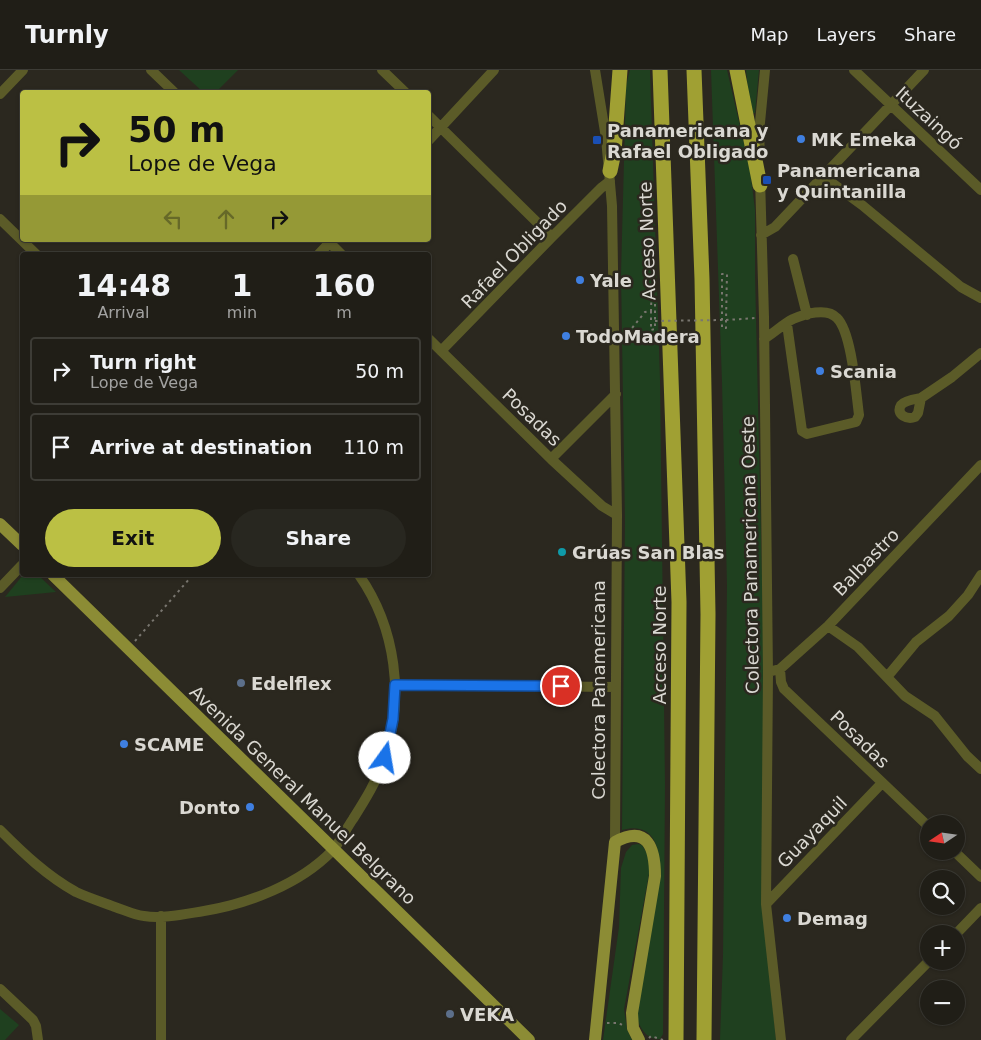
<!DOCTYPE html>
<html lang="en">
<head>
<meta charset="utf-8">
<style>
	:root { --surface:#201e17; --page:#282720; --text:#f1f3f6; --muted:#a2a2a1; --line:#3d3c36; --accent:#bbc044 }
	body { margin:0; font-family:"DejaVu Sans",sans-serif; background:var(--page); color:var(--text); height:100vh; display:flex; flex-direction:column; font-size:19px; white-space:nowrap }
	* { box-sizing:border-box; margin:0 }
	p { font-size:16px; color:var(--muted) }
	.icon { flex:none; width:28px; height:28px; fill:none; stroke:currentColor; stroke-width:2; stroke-linecap:round; stroke-linejoin:round }
	.map { position:relative; flex:1; overflow:hidden }
	.panel { position:absolute; left:20px; top:182px; width:411px; height:325px; display:flex; flex-direction:column; background:var(--surface); border-radius:5px; box-shadow:0 1px 4px #0004,0 0 0 1px var(--line) }
	.panel>* { flex:none }
	.top-card { position:absolute; left:20px; top:20px; width:411px; height:152px; border-radius:5px; box-shadow:0 1px 4px #0004,0 0 0 1px var(--line); background:#bbc044; color:#111; overflow:hidden }
	.needle { width:32px; rotate:257deg }
	.buttons { position:absolute; left:920px; top:745px; display:grid; gap:10px }
	.buttons a { display:grid; place-items:center; width:45px; height:45px; border-radius:50%; background:var(--surface); box-shadow:0 1px 4px #0004,0 0 0 1px var(--line); font-size:25px }
	.pin { position:absolute; display:grid; place-items:center; width:42px; height:42px; color:#fff; margin:-21px; border:2px solid #fff; border-radius:50%; box-shadow:0 1px 5px #0007 }
	.me { position:absolute; width:55px; margin:-28px; rotate:13deg; stroke-linejoin:round; filter:drop-shadow(0 0 4px #0008) }
	.turn { display:flex; align-items:center; gap:18px; height:105px; padding:0 25px; font-size:22px }
	.turn .icon { width:65px; height:65px; stroke-width:2.5 }
	.turn b { display:block; font-size:35px; line-height:42px }
	.lanes { display:flex; align-items:center; height:48px; padding:0 25px; background:#0003; justify-content:center; gap:25px; direction:ltr }
	.lanes .off { opacity:.35 }
	.eta { display:flex; justify-content:space-evenly; align-items:center; height:85px; text-align:center }
	.eta b { font-size:30px; font-weight:600; line-height:35px }
	.button { display:flex; gap:10px; margin-top:auto; padding:10px 25px }
	.button a { flex:1; height:58px; border-radius:30px; background:var(--accent); color:#111; font-size:20px; font-weight:600; line-height:58px; text-align:center }
	.button a+a { background:var(--page); color:var(--text) }
	ul { padding:0; list-style:none }
	li { display:flex; align-items:center; gap:15px; height:68px; margin:0 10px 8px; padding:0 15px; border:2px solid var(--line); border-radius:5px }
	li div { flex:1 }
	li b { display:block; font-size:19px }
	li em { font-style:normal }
	header { display:flex; align-items:center; gap:30px; box-sizing:border-box; height:70px; padding:0 25px; background:var(--surface); border-bottom:1px solid var(--line) }
	header strong { font-size:24px }
	nav { display:flex; gap:28px; margin-inline-start:auto; font-size:18px }
	.map>svg:first-child { display:block }
	.green { fill:#1f401f }
	.lines { fill:none; stroke-linecap:round; stroke-linejoin:round }
	.path { stroke:#79766f; stroke-width:2; stroke-dasharray:2.5 4; stroke-linecap:butt }
	.minor { stroke:#5b5b28; stroke-width:10 }
	.major { stroke:#8c8c35; stroke-width:12 }
	.highway { stroke:#a0a033; stroke-width:15 }
	.path-bridge { stroke:#79766f; stroke-width:2; stroke-dasharray:2.5 4; stroke-linecap:butt }
	.route-casing { stroke:#114b97; stroke-width:12 }
	.route { stroke:#1a73e8; stroke-width:9 }
	.shop-dot { fill:#3f7fe0; stroke:#2b281f; stroke-width:2 }
	.transit-dot { fill:#1a4fb4; stroke:#2b281f; stroke-width:2 }
	.culture-dot { fill:#0f9aa8; stroke:#2b281f; stroke-width:2 }
	.service-dot { fill:#5c6f8a; stroke:#2b281f; stroke-width:2 }
	.labels { text-anchor:middle; dominant-baseline:central; stroke-width:5; stroke-linejoin:round; paint-order:stroke }
	.street-label { font-size:18px; fill:#dad8d2; stroke:#2b281f }
	.poi-label { font-size:18px; font-weight:bold; fill:#dad8d2; stroke:#2b281f; text-anchor:start }
</style>
</head>
<body>
<header>
<strong>Turnly</strong>
<nav><a>Map</a><a>Layers</a><a>Share</a></nav>
</header>
<div class="map">
<svg width="981" height="970" viewBox="0 0 981 970">
	<rect width="100%" height="100%" fill="#2b281f"/>
	<path class="green" d="M179 0H238L216 22H203Z
		M630 0H650L660 310 665 715 663 964 660 969C647 970 641 959 637 949L660 792C657 768 648 753 622 760L625 451 621 204 626 16Z
		M711 0H727L750 99 755 140V205L765 637 763 833 776 970H720L723 885 727 515 722 312Z
		M746 0H759L755 43H753L748 20Z
		M23 505H38L56 522 5 527Z
		M638 774 642 775 649 787V804L624 939 627 959 632 970H603L619 857 621 798 626 782 632 775Z
		M0 939 19 955 5 970H0Z"/>
	<g class="lines">
		<path class="path" d="M651 241V260L655 259V234
			M726 250V258H722V204H727L726 250 756 248
			M624 268 645 242 651 241 652 206 655 207
			M135 571 191 507
			M607 953H619L622 955
			M649 968 651 966 663 970"/>
		<path class="minor" d="M151 0 174 22
			M382 0 405 22
			M595 0 606 68 612 136 617 445 615 772
			M854 0 981 120
			M0 24 23 0
			M429 46 552 167
			M429 70 494 0
			M760 86 759 63 765 0
			M824 107 862 135 961 217 981 228
			M760 108 764 247 768 604 766 834 781 970
			M0 149 37 185
			M761 165 775 157 924 0
			M327 170 342 185
			M318 185 332 170
			M793 189 807 245
			M429 269 551 389 602 436 617 445
			M764 269C774 263 783 254 793 249 804 244 827 237 837 248 852 263 856 323 859 345L856 352 807 364 802 361 787 254
			M441 281 552 167 601 118 610 111
			M921 328 952 307 981 283
			M921 328 918 343 915 347C908 350 895 345 901 335 905 330 915 329 921 328Z
			M551 389 616 324
			M0 518 22 495
			M828 556 858 577 905 626 935 646 967 686 981 699
			M780 599 781 612 784 619 929 757
			M768 602 780 599 828 556 981 395
			M887 607 916 572 949 546 968 525 981 505
			M395 615 616 617
			M0 760C23 783 47 806 76 822 89 828 102 832 115 837 124 840 134 845 144 846 163 849 185 844 204 841 248 834 300 814 332 781 340 772 346 759 353 749 365 730 377 711 384 689 405 628 396 558 359 505
			M954 781 981 807
			M766 834 882 713
			M161 846V970
			M956 864 981 838
			M0 919 33 950 36 956 38 970
			M851 970 929 891"/>
		<path class="major" d="M0 454 22 475
			M53 505 529 970
			M595 970 615 772C648 754 655 779 655 806L632 943 633 958 639 970"/>
		<path class="highway" d="M660 0 679 532 676 970
			M694 0 702 209 708 544 704 970
			M737 0 760 115
			M610 101 614 82 620 0"/>
		<path class="path-bridge" d="M655 251 722 250"/>
	</g>
	<g class="lines">
		<g class="route-casing">
			<path id="route" d="M385 688 393 649 395 615 561 616"/>
		</g>
		<use href="#route" class="route"/>
	</g>
	<g class="shop-dot">
		<circle cx="801" cy="69" r="5"/>
		<circle cx="580" cy="210" r="5"/>
		<circle cx="566" cy="266" r="5"/>
		<circle cx="820" cy="301" r="5"/>
		<circle cx="124" cy="674" r="5"/>
		<circle cx="250" cy="737" r="5"/>
		<circle cx="787" cy="848" r="5"/>
	</g>
	<g class="transit-dot">
		<rect x="592" y="65" width="10" height="10" rx="2.5"/>
		<rect x="762" y="105" width="10" height="10" rx="2.5"/>
	</g>
	<circle class="culture-dot" cx="562" cy="482" r="5"/>
	<g class="service-dot">
		<circle cx="241" cy="613" r="5"/>
		<circle cx="450" cy="944" r="5"/>
	</g>
	<g class="labels">
		<g class="street-label">
			<text transform="translate(929 48) rotate(43)">Ituzaingó</text>
			<text transform="translate(647 171) rotate(-92)">Acceso Norte</text>
			<text transform="translate(514 184) rotate(-46)">Rafael Obligado</text>
			<text transform="translate(532 347) rotate(44)">Posadas</text>
			<text transform="translate(750 485) rotate(-91)">Colectora Panamericana Oeste</text>
			<text transform="translate(866 492) rotate(-46)">Balbastro</text>
			<text transform="translate(659 575) rotate(-90)">Acceso Norte</text>
			<text transform="translate(598 620) rotate(-90)">Colectora Panamericana</text>
			<text transform="translate(860 669) rotate(44)">Posadas</text>
			<text transform="translate(303 725) rotate(44)">Avenida General Manuel Belgrano</text>
			<text transform="translate(812 762) rotate(-46)">Guayaquil</text>
		</g>
		<g class="poi-label">
			<text x="607" y="60">Panamericana y<tspan x="607" dy="21">Rafael Obligado</tspan></text>
			<text x="811" y="69">MK Emeka</text>
			<text x="777" y="100">Panamericana<tspan x="777" dy="21">y Quintanilla</tspan></text>
			<text x="590" y="210">Yale</text>
			<text x="576" y="266">TodoMadera</text>
			<text x="830" y="301">Scania</text>
			<text x="572" y="482">Grúas San Blas</text>
			<text x="251" y="613">Edelflex</text>
			<text x="134" y="674">SCAME</text>
			<text x="240" y="737" text-anchor="end">Donto</text>
			<text x="797" y="848">Demag</text>
			<text x="460" y="944">VEKA</text>
		</g>
	</g>
</svg>
<div class="buttons">
<a><svg class="needle" viewBox="-14 -14 28 28"><path d="M0-13l5 13h-10z" fill="#e53935"/><path d="M0 13l5-13h-10z" fill="#a2a2a1"/></svg></a>
<a><svg class="icon" aria-label="search" viewBox="0 0 24 24"><circle cx="10" cy="10" r="6"/><path d="M15 15l6 6"/></svg></a>
<a>+</a>
<a>−</a>
</div>
<div class="pin" style="left:561px;top:616px;background:#d93025"><svg class="icon" aria-label="arrive" viewBox="0 0 24 24"><path d="M6 21V4h12l-3 4 3 4H6"/></svg></div>
<svg class="me" style="left:385px;top:688px" viewBox="-20 -20 40 40"><circle r="19" fill="#fff"/><path d="M0-13L10 11 0 6-10 11z" fill="#1a73e8"/></svg>
<div class="top-card">
<div class="turn"><svg class="icon" aria-label="right" viewBox="0 0 24 24"><path d="M7 20v-9h11M14 6l5 5-5 5"/></svg><div><b>50 m</b>Lope de Vega</div></div>
<div class="lanes"><svg class="icon off" aria-label="left" viewBox="0 0 24 24"><path d="M17 20v-9H6M10 6l-5 5 5 5"/></svg><svg class="icon off" aria-label="ahead" viewBox="0 0 24 24"><path d="M12 20V5M6 11l6-6 6 6"/></svg><svg class="icon" aria-label="right" viewBox="0 0 24 24"><path d="M7 20v-9h11M14 6l5 5-5 5"/></svg></div>
</div>
<section class="panel">
<div class="eta">
<div><b>14:48</b><p>Arrival</p></div>
<div><b>1</b><p>min</p></div>
<div><b>160</b><p>m</p></div>
</div>
<ul>
<li><svg class="icon" aria-label="right" viewBox="0 0 24 24"><path d="M7 20v-9h11M14 6l5 5-5 5"/></svg><div><b>Turn right</b><p>Lope de Vega</p></div><em>50 m</em></li>
<li><svg class="icon" aria-label="arrive" viewBox="0 0 24 24"><path d="M6 21V4h12l-3 4 3 4H6"/></svg><div><b>Arrive at destination</b></div><em>110 m</em></li>
</ul>
<div class="button"><a>Exit</a><a>Share</a></div>
</section>
</div>
</body>
</html>
